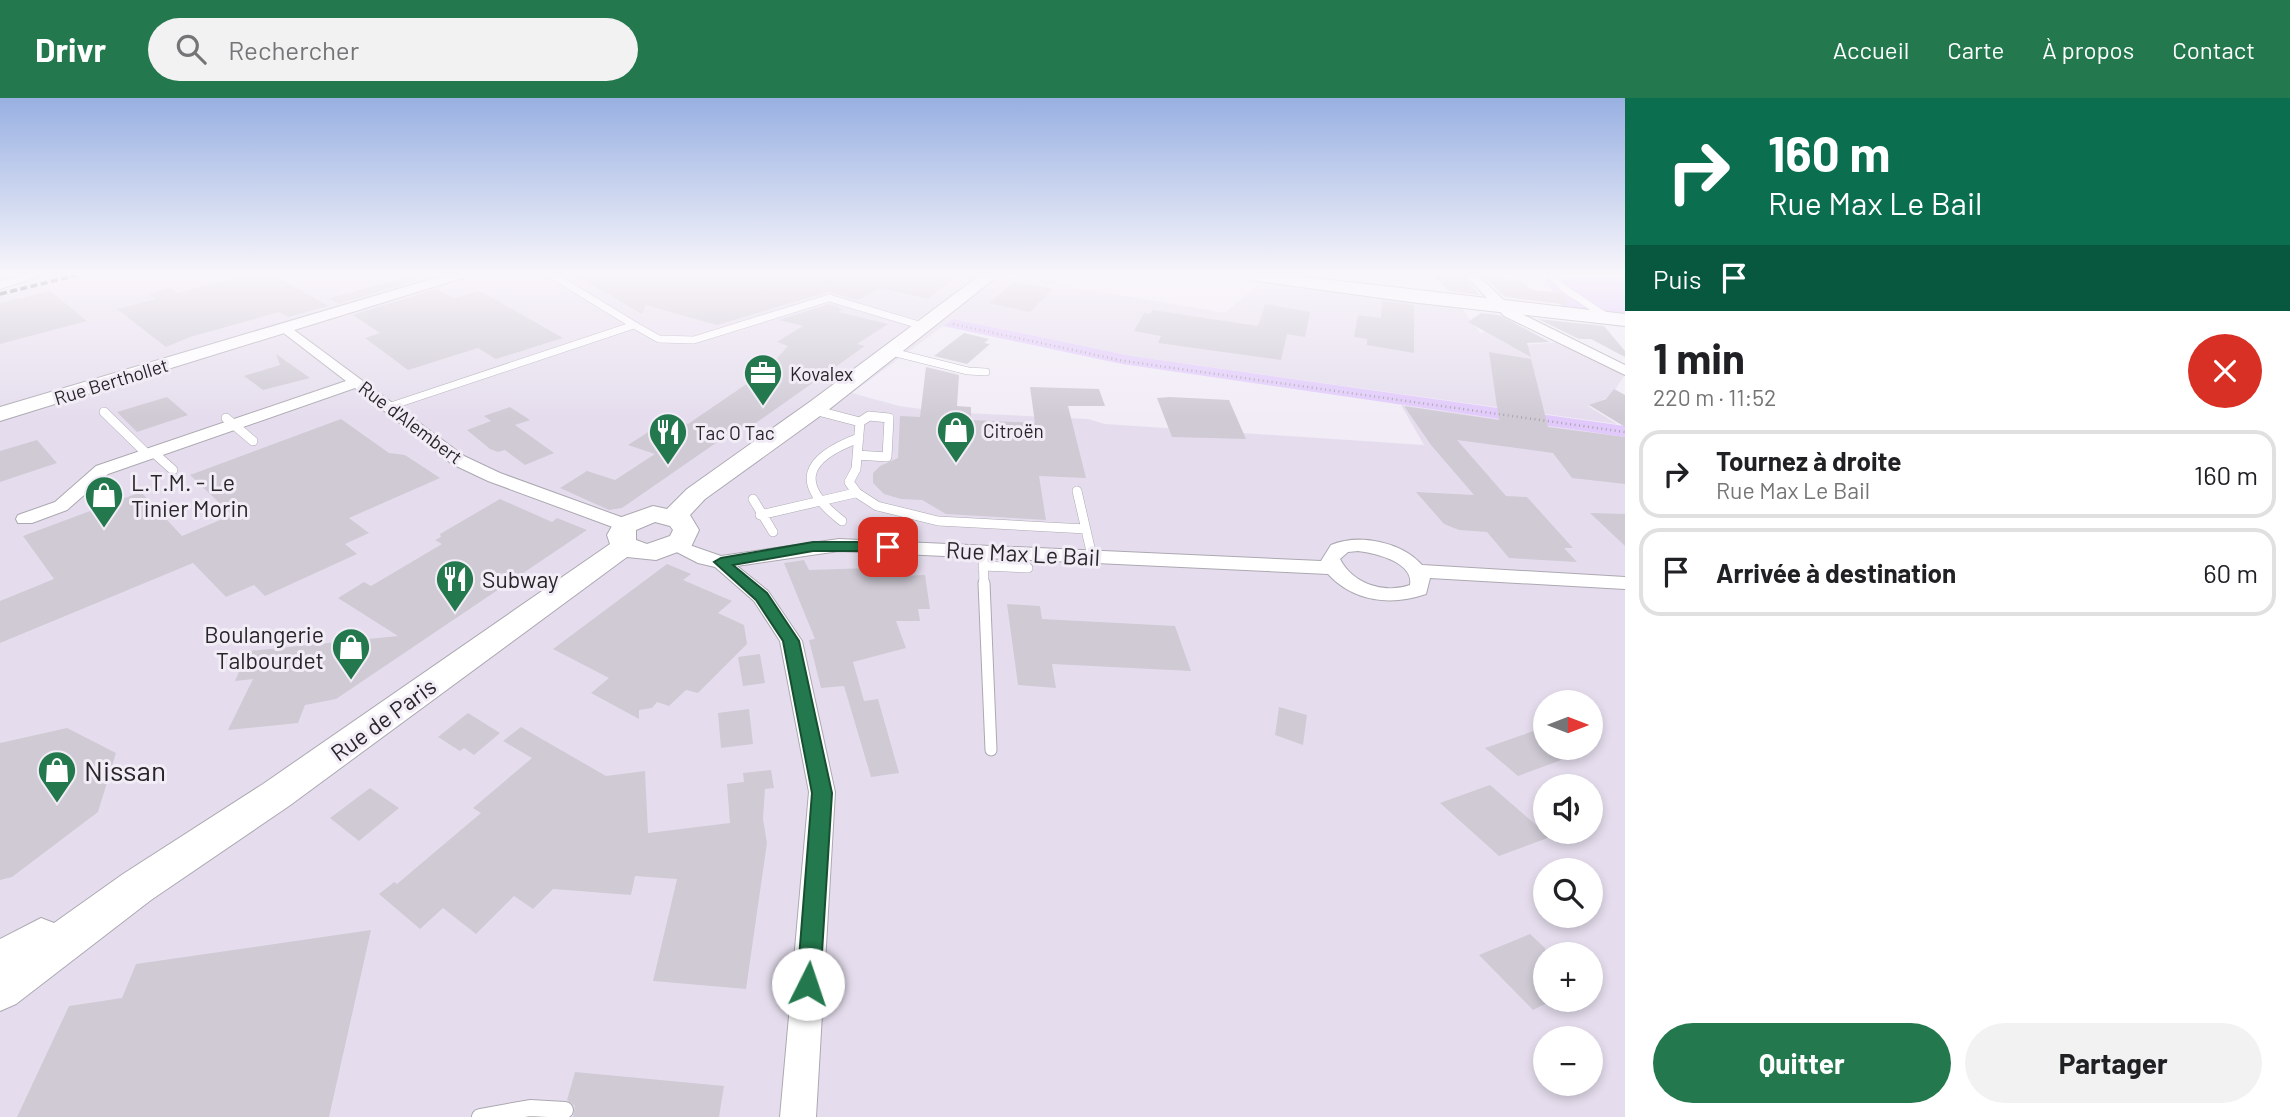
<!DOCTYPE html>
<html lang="fr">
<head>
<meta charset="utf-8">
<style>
	:root { --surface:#fff; --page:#f2f2f2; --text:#202124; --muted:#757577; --line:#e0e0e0; --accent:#23794d }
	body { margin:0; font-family:Barlow,sans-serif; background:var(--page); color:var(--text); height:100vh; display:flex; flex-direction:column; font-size:26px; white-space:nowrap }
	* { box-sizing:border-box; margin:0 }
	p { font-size:23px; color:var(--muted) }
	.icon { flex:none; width:38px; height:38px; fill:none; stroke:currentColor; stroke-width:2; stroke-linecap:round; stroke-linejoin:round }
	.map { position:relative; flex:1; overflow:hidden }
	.details { display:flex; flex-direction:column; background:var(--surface); width:665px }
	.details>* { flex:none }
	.banner { background:#0b6e4f; color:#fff; overflow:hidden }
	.needle { width:46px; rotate:90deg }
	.tools { position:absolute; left:1533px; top:592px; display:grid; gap:14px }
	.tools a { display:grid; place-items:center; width:70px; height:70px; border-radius:50%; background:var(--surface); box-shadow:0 4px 10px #0003; font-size:35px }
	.pin { position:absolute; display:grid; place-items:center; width:60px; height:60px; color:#fff; margin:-30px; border-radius:14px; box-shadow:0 4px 10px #0006 }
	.me { position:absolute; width:77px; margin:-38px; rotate:4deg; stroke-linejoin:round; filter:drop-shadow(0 0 5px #0008) }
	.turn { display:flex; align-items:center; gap:24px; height:147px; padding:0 28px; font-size:32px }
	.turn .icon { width:91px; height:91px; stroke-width:2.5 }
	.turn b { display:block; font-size:49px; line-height:60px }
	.then { display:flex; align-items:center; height:66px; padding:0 28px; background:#0003; gap:14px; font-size:26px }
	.round { display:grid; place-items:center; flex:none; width:74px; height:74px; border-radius:37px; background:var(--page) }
	.overview { display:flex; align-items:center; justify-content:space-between; height:119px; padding:0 28px }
	h1 { font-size:42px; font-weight:700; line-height:52px }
	.cta { display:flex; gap:14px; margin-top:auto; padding:14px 28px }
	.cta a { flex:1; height:80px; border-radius:42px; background:var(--accent); color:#fff; font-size:28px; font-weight:700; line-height:80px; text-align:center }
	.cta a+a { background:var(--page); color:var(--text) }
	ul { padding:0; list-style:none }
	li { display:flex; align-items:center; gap:21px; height:88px; margin:0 14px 10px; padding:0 14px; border:4px solid var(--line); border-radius:21px }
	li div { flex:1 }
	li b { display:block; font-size:26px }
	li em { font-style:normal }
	header { display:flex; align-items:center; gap:42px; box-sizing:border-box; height:98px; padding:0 35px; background:var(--accent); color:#fff }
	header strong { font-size:33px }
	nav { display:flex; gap:38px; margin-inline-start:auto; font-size:24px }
	.search { width:490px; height:63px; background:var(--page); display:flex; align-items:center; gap:18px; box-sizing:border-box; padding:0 24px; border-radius:38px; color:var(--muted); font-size:26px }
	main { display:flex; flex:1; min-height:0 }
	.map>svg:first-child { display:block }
	.built { fill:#e5dded; fill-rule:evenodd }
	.green { fill:#e1cafb }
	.building { fill:#cfcad4 }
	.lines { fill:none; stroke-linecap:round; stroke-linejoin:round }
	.lane-far3-casing { stroke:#aca8b1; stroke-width:8 }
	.lane-far2-casing { stroke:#aca8b1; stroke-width:10 }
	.lane-far1-casing { stroke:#aca8b1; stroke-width:13 }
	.lane-casing { stroke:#aca8b1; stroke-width:18 }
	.street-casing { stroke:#aca8b1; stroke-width:2 }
	.secondary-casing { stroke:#aca8b1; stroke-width:2 }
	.path { stroke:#a8a4ab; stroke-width:2.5; stroke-dasharray:1 3.5; stroke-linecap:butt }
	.lane-far3 { stroke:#fff; stroke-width:7 }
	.lane-far2 { stroke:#fff; stroke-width:9 }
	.lane-far1 { stroke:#fff; stroke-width:11 }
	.lane { stroke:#fff; stroke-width:16 }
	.street { fill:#fff; fill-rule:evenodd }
	.secondary { fill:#fff; fill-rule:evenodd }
	.rail { stroke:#403e43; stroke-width:3.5; stroke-dasharray:7 3.5; stroke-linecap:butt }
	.route { fill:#23794d; stroke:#174f32; stroke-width:2 }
	.labels { text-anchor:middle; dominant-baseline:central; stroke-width:6; stroke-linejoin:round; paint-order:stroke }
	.far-poi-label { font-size:19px; fill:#28262a; stroke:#f1ecf6; text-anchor:start }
	.far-street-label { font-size:19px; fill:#28262a; stroke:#f1ecf6 }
	.poi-label { font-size:23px; fill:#28262a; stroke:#f1ecf6; text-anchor:start }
	.street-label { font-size:23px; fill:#28262a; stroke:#f1ecf6 }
	.near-poi-label { font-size:28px; fill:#28262a; stroke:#f1ecf6; text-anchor:start }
</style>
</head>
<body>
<header>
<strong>Drivr</strong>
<div class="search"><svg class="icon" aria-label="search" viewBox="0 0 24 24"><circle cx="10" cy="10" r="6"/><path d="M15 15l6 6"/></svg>Rechercher</div>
<nav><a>Accueil</a><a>Carte</a><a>À propos</a><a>Contact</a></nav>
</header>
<main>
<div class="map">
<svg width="1625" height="1019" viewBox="0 0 1625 1019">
	<rect width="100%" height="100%" fill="#f1ecf6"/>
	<path class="built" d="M54 177H1000L1221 214H1226L1262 183 1461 209 1480 235 1486 234 1511 248 1561 244 1624 278 1611 298 1588 308 1617 326 1131 258 953 221 852 295 899 308 944 314 1088 321 1105 326 1424 347 1401 307 1625 339V1019H0V190ZM1545 604H1591V649H1545ZM1545 688H1591V733H1545ZM1545 772H1591V817H1545ZM1545 856H1591V901H1545ZM1545 940H1591V985H1545Z"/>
	<path class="green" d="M1542 177H1625V218L1565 213Z
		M953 221 1131 258 1625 328V339L1122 266 943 228Z"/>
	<path class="building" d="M247 177H274L328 208 288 219 279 214 190 239 166 249 117 211 157 201 149 196 170 190 177 195Z
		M576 177H958L928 201 880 190 858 202 828 194 717 227 646 207 642 216Z
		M411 178 419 182 338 206 330 200Z
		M1433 178 1464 179 1480 197 1449 193Z
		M1485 180 1520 182 1532 192 1561 195 1569 207 1505 199Z
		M1014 184 1053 191 1030 214 989 205Z
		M436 191 454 200 480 193 563 240 496 261 478 250 408 272 365 240 380 235 353 217Z
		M50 193 87 223 0 246V205Z
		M1382 203 1414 207V255L1367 247V241L1354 239 1358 217 1381 220Z
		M829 206 843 211 838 214 888 226 857 246 865 248 746 332 739 329 622 410 609 412 560 390 587 373 615 382 655 356 628 347 670 320 688 326 748 285 754 286 788 248 777 244 803 228 779 222Z
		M1265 206 1310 214 1305 239 1287 236 1281 262 1158 245 1161 238 1134 233 1144 215 1150 216 1152 212 1258 228Z
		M1481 215 1499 217 1550 244 1527 245 1531 259 1468 224Z
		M1538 221 1604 228 1625 253V259L1591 241H1579Z
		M964 235 989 241 984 245 990 246 967 266 934 258Z
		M1489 254 1531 261 1548 329 1625 339V386L1572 380 1553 355 1457 342 1506 398 1527 399 1573 450H1564L1577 464 1509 460 1487 434 1459 432 1444 426 1416 394 1474 397 1431 347 1404 308 1499 322Z
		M276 256 310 280 263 292 244 278 280 267Z
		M926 269 959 277 957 308 971 309V322L1035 325 1030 289 1099 291 1105 308H1068L1086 380 1039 378 1046 422 946 416 922 402 901 401 884 396 873 385V375L880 368 898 360 900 318 920 319Z
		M1614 291 1625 297V329L1589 307 1606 301Z
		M167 299 188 317 137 334 117 314Z
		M1170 299 1229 302 1246 341 1172 339 1157 300Z
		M510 309 530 322 515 327 554 355 525 367 505 352 498 354 490 351 467 332 491 323 484 318Z
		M341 321 389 355 405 357 440 380 349 420 369 435 345 446 357 456 265 498 254 487 226 499 193 465 0 545V503L54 481 23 438 141 394 182 438 232 417 190 377Z
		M37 342 57 365 0 384V353Z
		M500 401 552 424 557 420 587 432 336 601 305 607 298 625 228 632 253 581 235 583 248 553 398 538 338 500 364 484 371 488 442 446 435 442 441 439 440 436Z
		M1590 415 1625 416V448Z
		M804 462 809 472 900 469 902 478 925 477 930 511H918L920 523H896L906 550 853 564 864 603 878 601 899 675 871 679 844 588 821 590 809 542 815 541 784 465Z
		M667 466 691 476 683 482 732 503 718 515 744 527 747 546 698 595 686 592 669 608 657 604 652 610 639 612V621L591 595 609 580 553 551Z
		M1007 506 1040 508 1042 521 1175 528 1191 573 1052 566 1056 590 1018 587Z
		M760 556 765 585 743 588 738 559Z
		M1279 609 1307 617 1303 647 1275 637Z
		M749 611 753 646 721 650 718 615Z
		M468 615 500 635 474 657 464 650 460 653 438 639Z
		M521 629 606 678 645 673 648 735 730 725 727 686 744 684 743 675 771 672 774 690 765 691 763 721 767 745 746 891 653 883 677 781 635 778 631 797 553 791 533 811 514 798 476 836 443 810 420 831 379 796 394 784 397 786 481 715 473 710 532 660 503 643Z
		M1545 629V649L1591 651 1518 678 1485 650Z
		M67 630 116 655 98 714 12 779 0 782V645Z
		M1490 687 1550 739 1499 758 1440 705Z
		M370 690 399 710 359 743 330 720Z
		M371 832 329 1019H17L69 908 122 900 136 866Z
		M1530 836 1545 850V906L1533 912 1479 857Z
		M575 974 724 988 719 1019H573L575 1008 567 1002Z"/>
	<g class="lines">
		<g class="lane-far3-casing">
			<path id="lane-far3" d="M552 177 634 227
				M1552 177 1562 189 1610 221
				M892 254 968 273 986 274
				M388 309 634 227 659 241 694 242 829 200 926 229"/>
		</g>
		<g class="lane-far2-casing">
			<path id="lane-far2" d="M814 312 860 324 856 371 849 384 857 395 877 408 938 423 1086 431
				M104 314 147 356
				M226 320 253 343
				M153 354 173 372
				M857 357 887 359 889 320 869 318 860 324
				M1077 393 1092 458
				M753 401 773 434
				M760 417 855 395
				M842 423C793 385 805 360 859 340
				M983 453 984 487
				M983 468 1028 470"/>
		</g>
		<g class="lane-far1-casing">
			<path id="lane-far1" d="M984 485 991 652"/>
		</g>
		<g class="lane-casing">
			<path id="lane" d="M480 1019 530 1010 565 1012"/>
		</g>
		<g class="street-casing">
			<path id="street" d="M22 177H43L0 191V183Z
				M1465 177H1478L1514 212 1625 267V277L1504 218Z
				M286 226 464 358 500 375 632 423 634 427 625 433 618 431 488 383 452 366 355 290 108 376 67 412 32 425H18L16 421 18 417 55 404 96 368 346 283 281 233 279 230Z
				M839 441 1321 463 1331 447C1359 435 1402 444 1422 467L1625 479V491L1430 480 1426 496C1391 508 1354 504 1328 476L839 453 737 468 768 493 802 543 835 694 816 1019H780L809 694 780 543 754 503 715 469 698 465 665 448 675 442 721 458ZM1358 453C1375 455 1414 464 1410 487 1384 496 1353 486 1340 461L1348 454Z"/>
		</g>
		<g class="secondary-casing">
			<path id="secondary" d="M445 177H472L0 323V309Z
				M980 177H999L827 313 705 401 690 417 699 432 691 449 656 462 627 459 289 708 151 802 16 906 0 913V841L41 820 54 825 123 776 263 686 610 446 607 437 616 421 653 408 667 411 687 391 811 303ZM655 424 670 428 673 432 670 438 647 446 636 442V432Z
				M1242 177H1289L1625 216V228L1410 204 1250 182Z"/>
		</g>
		<path class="path" d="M812 177 830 185
			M1041 183 1059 185
			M953 226 1124 263 1625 334"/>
		<use href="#lane-far3" class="lane-far3"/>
		<use href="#lane-far2" class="lane-far2"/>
		<use href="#lane-far1" class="lane-far1"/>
		<use href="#lane" class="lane"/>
		<use href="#street" class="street"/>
		<use href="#secondary" class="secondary"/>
		<path class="rail" d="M0 196 77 177"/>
	</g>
	<linearGradient id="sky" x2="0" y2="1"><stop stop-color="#98b0e2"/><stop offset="0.55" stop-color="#f9f6fb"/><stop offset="1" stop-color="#f9f6fb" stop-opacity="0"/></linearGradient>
	<rect width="1625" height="320" fill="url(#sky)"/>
	<path class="route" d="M813 444H888L895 449 888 453H813L733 467 767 495 799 543 832 695 820 886 817 894 808 898 800 894 797 886 812 695 783 543 756 502 714 464 721 460Z"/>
	<defs>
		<g id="office-pin" transform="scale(2.0125)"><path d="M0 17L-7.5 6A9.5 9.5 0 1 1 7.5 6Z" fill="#23794d" stroke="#f1ecf6"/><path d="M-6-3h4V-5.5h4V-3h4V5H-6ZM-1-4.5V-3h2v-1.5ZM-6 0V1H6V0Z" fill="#fff"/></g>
		<g id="shop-pin" transform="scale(2.0125)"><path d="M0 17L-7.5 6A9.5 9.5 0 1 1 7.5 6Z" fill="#23794d" stroke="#f1ecf6"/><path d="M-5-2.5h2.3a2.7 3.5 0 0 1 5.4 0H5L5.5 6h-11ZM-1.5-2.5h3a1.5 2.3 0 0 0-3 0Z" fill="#fff"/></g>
		<g id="restaurant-pin" transform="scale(2.0125)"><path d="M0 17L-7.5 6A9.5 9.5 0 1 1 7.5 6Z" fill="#23794d" stroke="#f1ecf6"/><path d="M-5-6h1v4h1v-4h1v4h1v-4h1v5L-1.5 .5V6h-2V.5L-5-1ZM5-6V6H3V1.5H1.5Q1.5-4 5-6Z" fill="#fff"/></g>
	</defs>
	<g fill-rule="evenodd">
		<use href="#office-pin" x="763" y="275"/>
		<use href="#shop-pin" x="956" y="332"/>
		<use href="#restaurant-pin" x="668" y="334"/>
		<use href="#shop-pin" x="104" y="397"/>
		<use href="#restaurant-pin" x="455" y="481"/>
		<use href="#shop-pin" x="351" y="549"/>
		<use href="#shop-pin" x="57" y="672"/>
	</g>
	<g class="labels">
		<g class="far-poi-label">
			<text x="790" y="275">Kovalex</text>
			<text x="983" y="332">Citroën</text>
			<text x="695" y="334">Tac O Tac</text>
		</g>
		<g class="far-street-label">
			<text transform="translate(111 283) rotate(-17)">Rue Berthollet</text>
			<text transform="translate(411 324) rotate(37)">Rue d'Alembert</text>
		</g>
		<g class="poi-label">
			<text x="131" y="384">L.T.M. - Le<tspan x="131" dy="26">Tinier Morin</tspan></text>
			<text x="482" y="481">Subway</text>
			<text x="324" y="536" text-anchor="end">Boulangerie<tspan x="324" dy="26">Talbourdet</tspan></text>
		</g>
		<g class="street-label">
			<text transform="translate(1023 455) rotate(3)">Rue Max Le Bail</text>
			<text transform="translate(383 621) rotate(-36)">Rue de Paris</text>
		</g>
		<g class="near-poi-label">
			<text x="84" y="672">Nissan</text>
		</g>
	</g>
</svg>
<div class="tools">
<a><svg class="needle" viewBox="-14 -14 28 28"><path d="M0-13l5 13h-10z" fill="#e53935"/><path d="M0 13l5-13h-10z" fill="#757577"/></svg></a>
<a><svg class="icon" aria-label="sound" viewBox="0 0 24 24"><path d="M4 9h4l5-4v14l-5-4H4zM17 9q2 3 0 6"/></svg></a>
<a><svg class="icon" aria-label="search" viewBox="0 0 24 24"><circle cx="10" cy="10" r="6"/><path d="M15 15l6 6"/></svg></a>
<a>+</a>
<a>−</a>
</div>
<div class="pin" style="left:888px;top:449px;background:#d93025"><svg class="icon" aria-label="arrive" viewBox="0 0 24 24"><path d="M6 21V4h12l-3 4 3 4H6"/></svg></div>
<svg class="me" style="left:808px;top:886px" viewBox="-20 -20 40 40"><circle r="19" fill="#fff"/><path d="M0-13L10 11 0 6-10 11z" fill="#23794d"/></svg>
</div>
<section class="details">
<div class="banner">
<div class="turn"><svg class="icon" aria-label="right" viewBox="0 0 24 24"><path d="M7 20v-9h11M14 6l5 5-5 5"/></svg><div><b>160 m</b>Rue Max Le Bail</div></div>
<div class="then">Puis<svg class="icon" aria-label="arrive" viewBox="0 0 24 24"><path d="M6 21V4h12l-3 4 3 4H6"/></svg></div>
</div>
<div class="overview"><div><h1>1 min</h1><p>220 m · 11:52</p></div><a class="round" style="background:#d93025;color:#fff"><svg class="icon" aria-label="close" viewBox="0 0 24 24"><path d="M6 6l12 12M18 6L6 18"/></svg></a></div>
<ul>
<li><svg class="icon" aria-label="right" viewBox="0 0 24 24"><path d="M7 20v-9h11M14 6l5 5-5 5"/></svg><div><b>Tournez à droite</b><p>Rue Max Le Bail</p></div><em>160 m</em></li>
<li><svg class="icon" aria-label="arrive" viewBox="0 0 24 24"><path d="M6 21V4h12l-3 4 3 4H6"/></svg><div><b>Arrivée à destination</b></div><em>60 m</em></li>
</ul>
<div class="cta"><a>Quitter</a><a>Partager</a></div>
</section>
</main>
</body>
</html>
